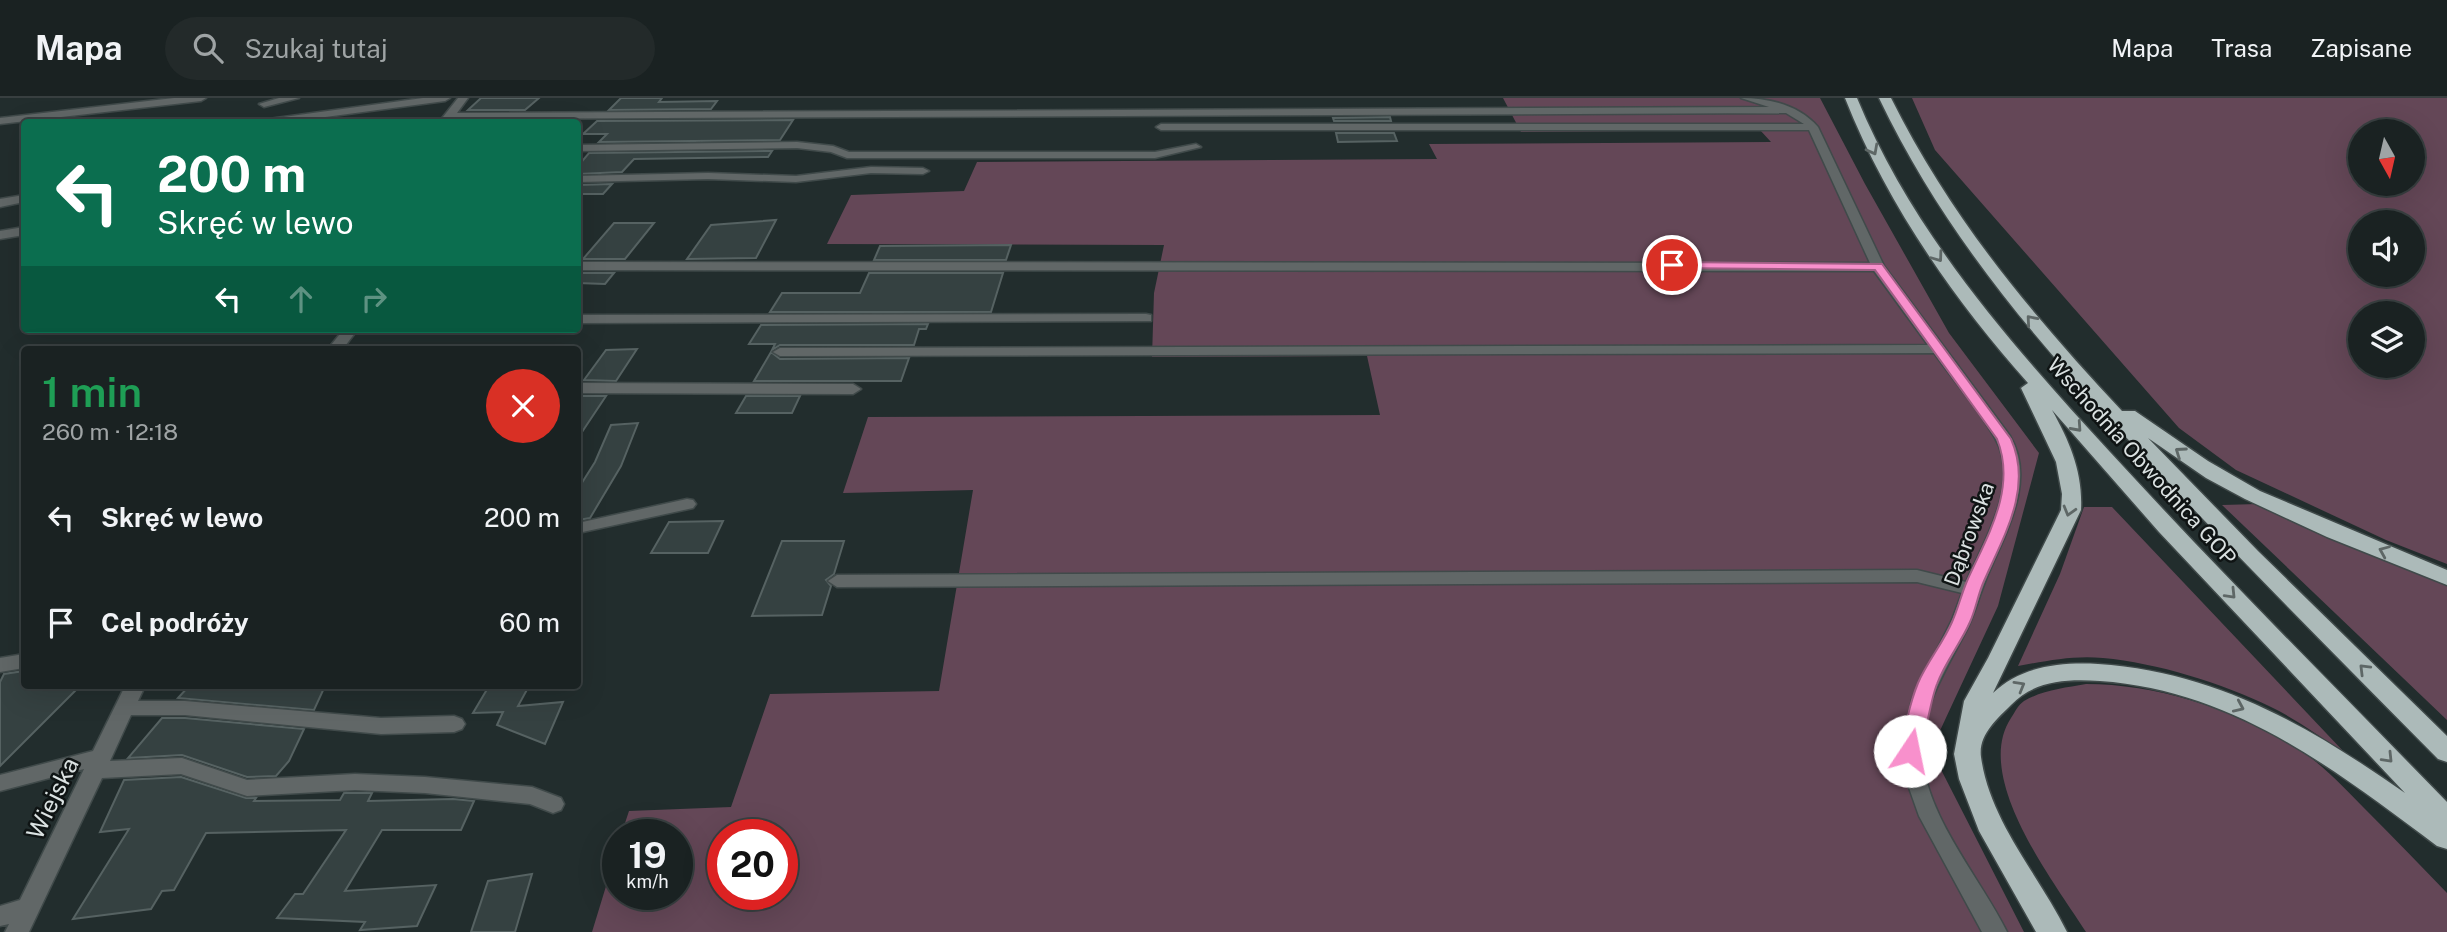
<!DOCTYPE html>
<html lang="pl">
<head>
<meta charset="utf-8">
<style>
	:root { --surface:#1a2222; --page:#232a2a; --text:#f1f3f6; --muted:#9fa4a5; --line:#383f40 }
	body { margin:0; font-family:"Public Sans",sans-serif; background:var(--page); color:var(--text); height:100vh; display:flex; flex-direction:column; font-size:26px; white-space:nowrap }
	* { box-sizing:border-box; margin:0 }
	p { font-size:23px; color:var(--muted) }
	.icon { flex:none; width:38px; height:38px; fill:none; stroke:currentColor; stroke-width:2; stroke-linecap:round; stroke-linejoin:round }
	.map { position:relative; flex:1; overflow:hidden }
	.drawer { position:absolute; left:21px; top:248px; width:560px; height:343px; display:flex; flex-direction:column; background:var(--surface); border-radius:7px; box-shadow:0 7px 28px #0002,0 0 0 2px var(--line) }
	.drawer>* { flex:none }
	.guide { position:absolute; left:21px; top:21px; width:560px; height:214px; border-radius:7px; box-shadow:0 7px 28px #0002,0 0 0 2px var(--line); background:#0b6e4f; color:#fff; overflow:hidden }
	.needle { width:46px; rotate:172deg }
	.controls { position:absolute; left:2348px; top:21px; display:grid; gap:14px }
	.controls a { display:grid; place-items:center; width:77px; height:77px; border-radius:50%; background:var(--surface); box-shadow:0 7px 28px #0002,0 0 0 2px var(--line); font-size:35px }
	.speed { position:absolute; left:602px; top:721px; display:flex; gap:14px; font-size:35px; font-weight:700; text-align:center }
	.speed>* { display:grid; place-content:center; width:91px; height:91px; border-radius:50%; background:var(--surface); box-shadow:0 7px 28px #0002,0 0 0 2px var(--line); line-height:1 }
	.speed small { font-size:18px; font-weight:400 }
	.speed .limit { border:10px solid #d22; background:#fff; color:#111 }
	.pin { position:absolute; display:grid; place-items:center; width:60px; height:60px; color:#fff; margin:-30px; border:4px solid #fff; border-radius:50%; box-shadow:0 2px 7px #0007 }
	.me { position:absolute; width:77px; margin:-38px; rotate:11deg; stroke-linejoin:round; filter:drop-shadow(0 0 5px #0008) }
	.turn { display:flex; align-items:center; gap:24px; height:147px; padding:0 21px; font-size:32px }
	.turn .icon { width:91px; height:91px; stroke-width:2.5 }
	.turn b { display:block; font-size:49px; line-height:60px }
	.lanes { display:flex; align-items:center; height:66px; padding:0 21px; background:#0003; justify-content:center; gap:35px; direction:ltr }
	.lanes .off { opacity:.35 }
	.round { display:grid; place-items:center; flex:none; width:74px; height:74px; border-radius:37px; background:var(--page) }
	.headline { display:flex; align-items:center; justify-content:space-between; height:119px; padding:0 21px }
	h1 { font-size:42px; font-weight:600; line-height:52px; color:#1e9e55 }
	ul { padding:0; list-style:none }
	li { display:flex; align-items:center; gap:21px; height:105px; padding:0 21px }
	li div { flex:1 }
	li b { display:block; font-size:26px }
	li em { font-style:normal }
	header { display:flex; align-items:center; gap:42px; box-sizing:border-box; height:98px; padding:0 35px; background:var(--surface); border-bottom:2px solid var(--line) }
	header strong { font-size:33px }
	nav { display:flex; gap:38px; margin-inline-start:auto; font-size:24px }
	.search { width:490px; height:63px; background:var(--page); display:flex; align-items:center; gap:18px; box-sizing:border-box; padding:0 24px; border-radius:38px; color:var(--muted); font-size:26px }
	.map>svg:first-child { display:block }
	.green { fill:#644757; fill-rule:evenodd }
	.building { fill:#354141; stroke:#566262; stroke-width:2 }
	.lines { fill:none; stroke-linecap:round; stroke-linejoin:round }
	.minor-casing { stroke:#404a4a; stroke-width:3 }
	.highway-casing { stroke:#404a4a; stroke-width:3 }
	.minor { fill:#616767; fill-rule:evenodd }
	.highway { fill:#acbab9; fill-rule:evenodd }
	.oneway { stroke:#5e6766 }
	.route { fill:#f890cc; stroke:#a15e85; stroke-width:2 }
	.labels { text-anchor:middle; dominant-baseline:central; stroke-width:5; stroke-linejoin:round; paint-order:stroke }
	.street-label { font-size:21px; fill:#dbe2e2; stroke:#0f1414 }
	.near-street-label { font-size:24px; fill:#dbe2e2; stroke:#0f1414 }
</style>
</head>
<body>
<header>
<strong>Mapa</strong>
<div class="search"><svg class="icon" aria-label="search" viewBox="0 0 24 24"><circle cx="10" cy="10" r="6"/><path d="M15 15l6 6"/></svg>Szukaj tutaj</div>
<nav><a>Mapa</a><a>Trasa</a><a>Zapisane</a></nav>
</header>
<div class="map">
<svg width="2447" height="834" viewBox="0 0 2447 834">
	<rect width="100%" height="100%" fill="#222d2d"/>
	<path class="green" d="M1503 0H1820L1865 86 1949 235 2039 355 1998 508 1931 652 2024 834H592L618 749V796H677V737H621L629 713 731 709 770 596 939 593 973 392 843 395 868 319 1380 317 1367 258 1152 259 1154 195 1164 147 827 146 851 97 964 93 977 64 1437 61 1429 46 1771 44 1760 32 1521 34ZM723 737H782V796H723Z
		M1912 0H2447V466L2386 442 2236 372 2179 330 1935 52ZM2413 33V86H2361V33ZM2413 124V177H2361V124ZM2361 215H2413V268H2361Z
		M2258 406 2447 488V622L2222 407Z
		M2084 409H2112L2344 654C2320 639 2296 621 2271 609 2222 585 2157 565 2103 560 2074 557 2046 563 2018 568L2060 476Z
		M2086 586C2157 586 2233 611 2293 648 2321 664 2343 689 2365 711 2393 739 2420 767 2447 795V834H2086C2054 784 1972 679 2011 620 2015 614 2018 607 2024 603 2043 592 2064 590 2086 586Z"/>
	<path class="building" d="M481 0H539L525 12H468Z
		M621 0H662L659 4 717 3 711 11 609 12Z
		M1390 19 1391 23H1334L1333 20Z
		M793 22 780 42 599 44 607 36H583L597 23Z
		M1336 35H1394L1397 43 1338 44Z
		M772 53 768 59 634 61 622 74 578 76V68L589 55Z
		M578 87 612 86 603 96H578Z
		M776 122 756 160 687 161 711 127Z
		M614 125H654L625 161H583Z
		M1011 147 1006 162H874L880 148Z
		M578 175H614L605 186 578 185Z
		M869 175H1003L991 214H770L782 195H860Z
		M928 226 926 231H919L914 247H780L772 252 775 246H749L761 227Z
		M637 251 616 283 584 282 606 252Z
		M771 254 780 261 909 260 901 283H754Z
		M578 298H606L578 340V297Z
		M746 298H800L792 315H736Z
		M638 325 621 368 590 420 578 422V391L595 364 611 327Z
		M723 423 708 455H651L669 424Z
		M782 443H844L834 476 826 482 831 488 822 517 752 518Z
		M24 573V588H80L0 668V584L4 576Z
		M189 588H325L314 612 178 600Z
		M489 588H529L518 608 563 604 545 646 497 627 503 614 473 615Z
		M162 620H185L304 631 289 663 276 678 247 679 182 657 128 660Z
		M181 679 246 700H256L254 703 340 702 344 695H372L368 703 453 701 474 703 461 732H382L345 793 436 787 417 828 360 832 365 824 277 820 295 796H303L346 732 206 735 174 792 162 793 151 811 73 821 129 731 100 734 124 682Z
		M532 776 515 834H471L488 783Z"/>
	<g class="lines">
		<g class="minor-casing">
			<path id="minor" d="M174 0H206L201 3 0 26V20Z
				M279 0H299L264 9 259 6Z
				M423 0H450L445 3 288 24H264L269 21Z
				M458 0H468L457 15 1769 9 1741 0C1769 0 1799 7 1818 29L1884 168 2010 338C2038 385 2002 440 1985 484 1979 499 1975 514 1968 529 1949 567 1921 608 1922 652 1923 716 1980 779 2007 834H1982L1919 718 1902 670 1900 651 1912 602 1952 522 1962 495 1917 484 837 489 828 483 837 477 1917 472 1966 484C1984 443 2021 385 1995 340 1978 310 1954 283 1934 255L780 258 773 254 780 250 1928 247 1874 173 578 172V164L1870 165 1809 32H1161L1156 29 1161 26H1804L1786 15 452 21 449 24H439Z
				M797 44 833 48 849 54H1155L1196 46 1201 49 1155 60H847L831 54 797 50 578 53V47Z
				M871 69 923 70 929 73 923 76 871 75 796 84 708 81 578 84V78L708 75 796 78Z
				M24 97V104L0 109V101Z
				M24 129V137L0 141V133Z
				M1146 216 1151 217V223L578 225V217Z
				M344 231H358L342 252H327Z
				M578 285 853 286 861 291 853 296 578 295Z
				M687 401 693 402 696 406 693 410 578 435V425Z
				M24 556V570L0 574V560Z
				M125 588H145L138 603H185L381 620 454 618 462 621 465 626 462 631 454 634 381 636 185 617H131L110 663 182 660 247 682 355 676 425 679 532 689 561 700 564 706 561 712 553 715 530 706 425 695 355 692 247 698 181 676 102 680 29 834H5L9 826 0 828V808L20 802 84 671 0 693V677L93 653Z"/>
		</g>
		<g class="highway-casing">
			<path id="highway" d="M1845 0H1857C1913 136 2012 247 2110 354 2220 474 2334 588 2447 704V751L2437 748C2334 671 2233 592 2100 583 2067 581 2035 582 2011 607 1997 621 1978 637 1981 659 1990 724 2039 777 2067 834H2036L1979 733 1959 681 1954 656 1964 603 1988 560 2061 412 2062 396 2056 364 2021 290 2028 285C1953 201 1886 104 1845 0ZM2052 312 2159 434 2405 695C2309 628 2217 574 2098 566 2061 564 2021 568 1993 595L2081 412C2083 375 2070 344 2052 312Z
				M1879 0H1891C1952 122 2030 214 2122 313H2135L2208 363 2260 393 2447 472V487L2327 439 2245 401 2206 380 2148 340 2258 453 2447 638V664L2438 661C2342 564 2246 468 2153 368 2045 253 1948 144 1879 0Z"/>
		</g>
		<use href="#minor" class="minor"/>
		<use href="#highway" class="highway"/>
	</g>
	<defs><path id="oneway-chevron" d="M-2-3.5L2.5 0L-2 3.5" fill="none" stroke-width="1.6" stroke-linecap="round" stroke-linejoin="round" transform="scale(1.75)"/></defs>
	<g class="oneway">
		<use href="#oneway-chevron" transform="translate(1873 52) rotate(62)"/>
		<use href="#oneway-chevron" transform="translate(1938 159) rotate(54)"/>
		<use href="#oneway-chevron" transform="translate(2031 222) rotate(-131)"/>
		<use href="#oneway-chevron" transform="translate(2077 329) rotate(48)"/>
		<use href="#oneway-chevron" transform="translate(2180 354) rotate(-145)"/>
		<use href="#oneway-chevron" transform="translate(2069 413) rotate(106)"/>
		<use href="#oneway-chevron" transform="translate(2384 453) rotate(-157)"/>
		<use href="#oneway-chevron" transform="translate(2231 496) rotate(46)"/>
		<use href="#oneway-chevron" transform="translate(2364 571) rotate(-135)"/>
		<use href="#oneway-chevron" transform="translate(2020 588) rotate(-30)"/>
		<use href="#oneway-chevron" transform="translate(2239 609) rotate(24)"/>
		<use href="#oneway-chevron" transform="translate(2388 660) rotate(46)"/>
	</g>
	<path class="route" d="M1672 164 1882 166 2011 341C2033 390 2004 438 1984 483 1978 496 1976 511 1970 524 1961 545 1945 564 1937 586 1929 606 1926 642 1917 658L1910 660 1903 658 1901 653C1905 630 1909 607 1918 585 1927 564 1943 545 1952 524 1958 511 1961 497 1967 483 1987 438 2017 391 1997 341L1875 172 1668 170 1666 167Z"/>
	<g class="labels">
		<g class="street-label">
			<text transform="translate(2142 363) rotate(48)">Wschodnia Obwodnica GOP</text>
			<text transform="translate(1969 436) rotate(-70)">Dąbrowska</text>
		</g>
		<g class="near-street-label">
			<text transform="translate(52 700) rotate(-64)">Wiejska</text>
		</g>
	</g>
</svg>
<div class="controls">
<a><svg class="needle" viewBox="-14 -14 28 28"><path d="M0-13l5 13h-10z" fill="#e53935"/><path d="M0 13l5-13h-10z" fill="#9fa4a5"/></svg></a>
<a><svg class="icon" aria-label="sound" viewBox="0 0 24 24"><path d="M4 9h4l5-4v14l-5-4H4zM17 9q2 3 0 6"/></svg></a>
<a><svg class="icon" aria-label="layers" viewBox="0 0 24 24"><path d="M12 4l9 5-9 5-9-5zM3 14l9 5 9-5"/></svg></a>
</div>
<div class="speed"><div>19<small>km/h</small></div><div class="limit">20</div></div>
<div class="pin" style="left:1672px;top:167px;background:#d93025"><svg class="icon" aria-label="arrive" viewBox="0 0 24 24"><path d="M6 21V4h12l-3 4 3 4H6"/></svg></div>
<svg class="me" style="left:1910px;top:653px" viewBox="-20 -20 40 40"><circle r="19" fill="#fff"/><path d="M0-13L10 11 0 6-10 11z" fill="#f890cc"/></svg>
<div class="guide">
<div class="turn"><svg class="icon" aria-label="left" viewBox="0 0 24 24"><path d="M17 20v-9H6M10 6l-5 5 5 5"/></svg><div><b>200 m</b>Skręć w lewo</div></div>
<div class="lanes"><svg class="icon" aria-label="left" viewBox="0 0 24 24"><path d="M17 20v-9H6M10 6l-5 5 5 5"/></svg><svg class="icon off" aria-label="ahead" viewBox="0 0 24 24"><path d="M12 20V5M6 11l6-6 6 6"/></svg><svg class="icon off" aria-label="right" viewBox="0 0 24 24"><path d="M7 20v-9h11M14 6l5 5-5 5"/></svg></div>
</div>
<section class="drawer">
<div class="headline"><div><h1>1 min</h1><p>260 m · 12:18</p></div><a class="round" style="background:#d93025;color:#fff"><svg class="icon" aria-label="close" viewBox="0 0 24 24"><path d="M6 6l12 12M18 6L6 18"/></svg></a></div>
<ul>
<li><svg class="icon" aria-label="left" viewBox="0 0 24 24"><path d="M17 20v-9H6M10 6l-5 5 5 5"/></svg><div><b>Skręć w lewo</b></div><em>200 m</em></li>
<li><svg class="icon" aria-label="arrive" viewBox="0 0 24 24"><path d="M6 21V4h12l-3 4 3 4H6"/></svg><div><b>Cel podróży</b></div><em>60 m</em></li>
</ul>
</section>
</div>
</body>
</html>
